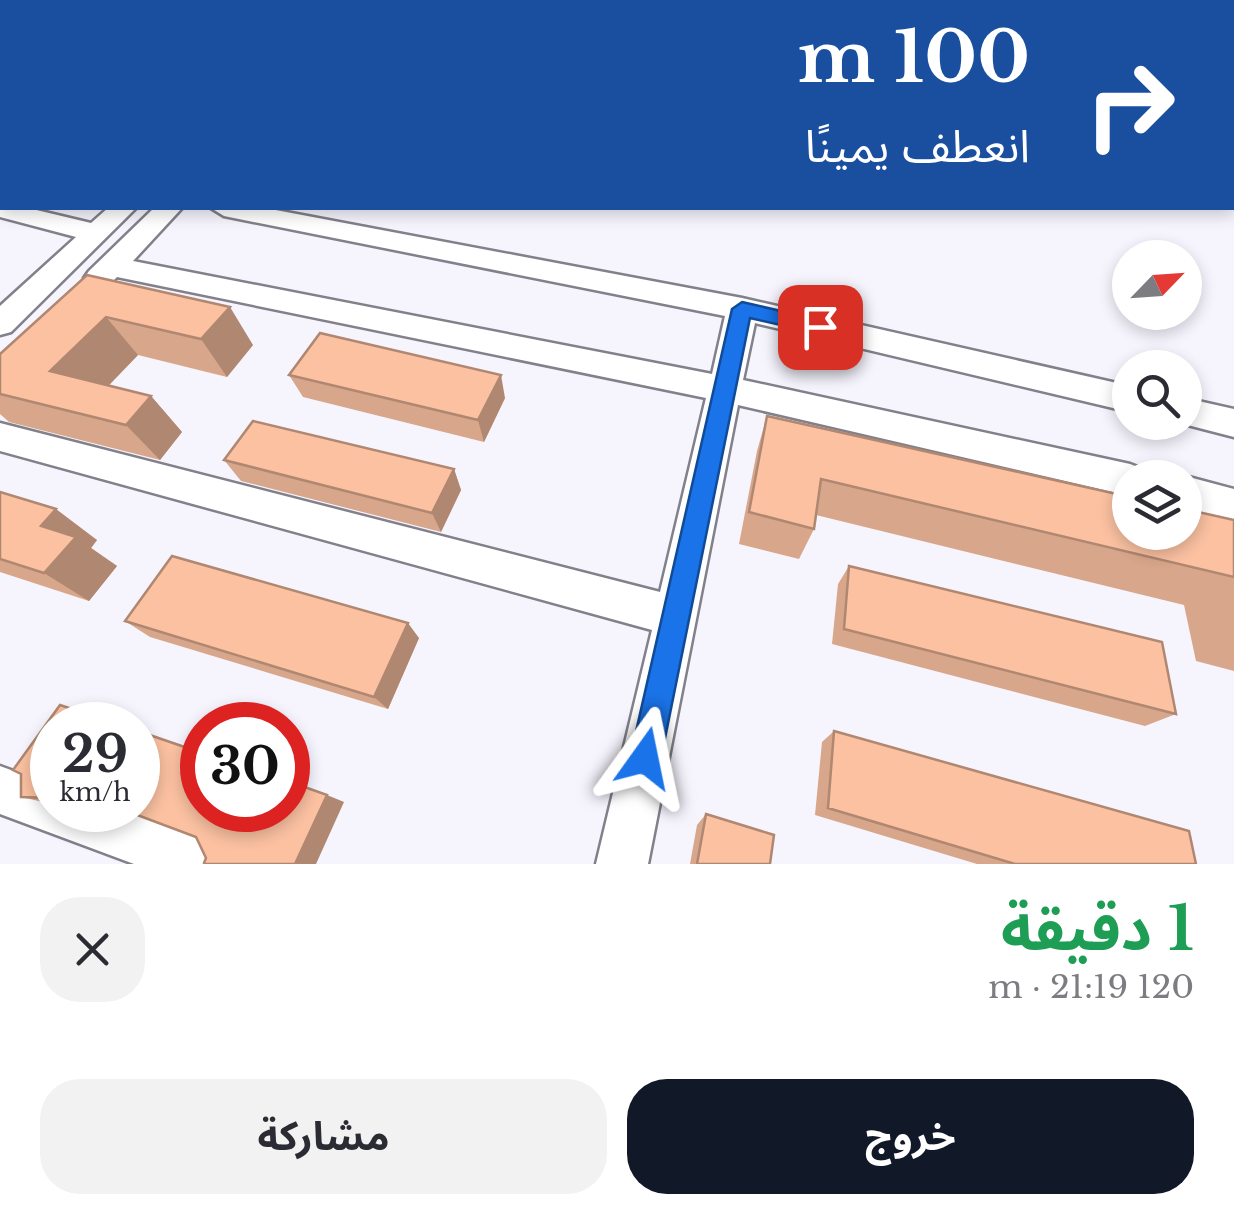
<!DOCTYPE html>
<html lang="ar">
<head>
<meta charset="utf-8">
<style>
	:root { --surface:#fff; --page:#f2f2f3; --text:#2b2b33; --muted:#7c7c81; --accent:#111827 }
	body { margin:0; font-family:"Libre Baskerville","Noto Sans Arabic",serif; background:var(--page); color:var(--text); direction:rtl; height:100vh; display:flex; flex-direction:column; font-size:38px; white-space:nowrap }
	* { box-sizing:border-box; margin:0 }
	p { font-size:32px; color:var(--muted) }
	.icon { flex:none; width:55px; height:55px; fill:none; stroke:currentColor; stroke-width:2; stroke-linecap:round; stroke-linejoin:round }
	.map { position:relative; height:864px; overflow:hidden; direction:ltr }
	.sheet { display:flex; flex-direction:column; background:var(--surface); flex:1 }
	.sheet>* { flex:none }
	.hud { position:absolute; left:0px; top:0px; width:1235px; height:210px; box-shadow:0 5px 15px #0003; direction:rtl; background:#1a4fa0; color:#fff; overflow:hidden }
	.needle { width:65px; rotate:65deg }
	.tools { position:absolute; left:1112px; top:240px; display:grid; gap:20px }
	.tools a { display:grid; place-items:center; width:90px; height:90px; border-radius:50%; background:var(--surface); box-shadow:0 5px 15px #0003; font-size:50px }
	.speed { position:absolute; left:30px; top:702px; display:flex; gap:20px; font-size:50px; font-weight:700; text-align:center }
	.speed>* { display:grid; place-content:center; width:130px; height:130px; border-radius:50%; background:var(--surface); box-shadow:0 5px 15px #0003; line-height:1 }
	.speed small { font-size:25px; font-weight:400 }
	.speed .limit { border:15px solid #d22; background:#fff; color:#111 }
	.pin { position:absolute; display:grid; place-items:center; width:85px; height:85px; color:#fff; margin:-42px; border-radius:20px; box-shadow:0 5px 15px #0006 }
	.me { position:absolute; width:110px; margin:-55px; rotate:12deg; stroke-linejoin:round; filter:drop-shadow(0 0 8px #0008) }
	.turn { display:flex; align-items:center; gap:35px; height:210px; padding:0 40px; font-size:45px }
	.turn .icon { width:130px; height:130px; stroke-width:2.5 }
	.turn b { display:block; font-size:70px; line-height:85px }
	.round { display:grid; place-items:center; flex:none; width:105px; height:105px; border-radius:40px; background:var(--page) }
	.summary { display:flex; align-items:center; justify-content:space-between; height:170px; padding:0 40px }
	h1 { font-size:60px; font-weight:700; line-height:75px; color:#1e9e55 }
	.cta { display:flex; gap:20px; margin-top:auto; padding:20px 40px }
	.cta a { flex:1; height:115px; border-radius:40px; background:var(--accent); color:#fff; font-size:40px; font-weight:700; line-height:115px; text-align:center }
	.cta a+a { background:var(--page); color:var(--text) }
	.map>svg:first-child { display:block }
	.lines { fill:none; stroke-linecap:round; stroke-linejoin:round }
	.minor-casing { stroke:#82818b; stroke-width:5 }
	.minor { fill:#fff; fill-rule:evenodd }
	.wall { fill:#d8a68a }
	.shaded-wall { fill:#b08771 }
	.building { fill:#fbc1a1; stroke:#b08771; stroke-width:2.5 }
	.route { fill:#1a73e8; stroke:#114b97; stroke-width:2.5 }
</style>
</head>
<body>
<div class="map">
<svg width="1234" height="864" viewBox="0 0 1234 864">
	<rect width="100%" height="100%" fill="#f6f5fe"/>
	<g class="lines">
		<g class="minor-casing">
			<path id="minor" d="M1125 0H1143L1145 2H1126Z
				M1232 72H1234V87L1232 86Z
				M0 149H2V164H0Z
				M0 201 2 208H28L91 223 108 208H136L11 332 0 335V306L76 237 0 217Z
				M154 208H182L133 261 712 374 725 316 224 216 211 208H265L742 298 1130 386V412L755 323 743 380 1130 464 1143 469 1147 478H1130V496L738 405 648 864H596L652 630 0 451V423L660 592 706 398 117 277 109 285H89L84 278 89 271Z
				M1185 398 1234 409V437L1176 422H1185Z
				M1185 476 1234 489V521L1185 508V478H1181Z
				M0 766 52 785V810H124L220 846 228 864H134L0 814Z"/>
		</g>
		<use href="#minor" class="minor"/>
	</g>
	<path class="wall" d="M87 275 253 345 227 377 138 355 108 386 151 396 182 432 160 460 9 422 0 414V354Z
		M289 375 505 398 484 442 303 397Z
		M767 416 1234 520V671L1196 661 1184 605 816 515 814 529 799 559 739 544 757 451Z
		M224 460 454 469 461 490 441 532 241 481Z
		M0 492 97 540 91 548 117 566 89 601 0 572Z
		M849 566 1176 714 1145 726 832 644 838 584Z
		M125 621 419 638 388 709 150 637Z
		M52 725V804L21 797Z
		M834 731 1196 864H977L815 815 822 742Z
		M706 814 770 864H690L697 825Z"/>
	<path class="shaded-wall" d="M230 307 253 345 227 377 201 339Z
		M106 317 138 355 88 407 50 371Z
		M501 375 505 398 484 442 478 420Z
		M151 396 182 432 160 460 126 425Z
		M454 469 461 490 441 532 432 513Z
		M56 509 97 540 91 548 117 566 89 601 44 573 41 526Z
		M408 623 419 638 388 709 374 697Z
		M327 795 344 802 316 864H295Z"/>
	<path class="building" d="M87 275 230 307 201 339 106 317 50 371 151 396 126 425 0 394V354Z
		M320 333 501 375 478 420 289 375Z
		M767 416 1130 497V532H1185V509L1234 520V577L821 479 814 529 749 512Z
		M253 421 454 469 432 513 224 460Z
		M0 492 56 509 41 526 76 537 44 573 0 559Z
		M172 556 408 623 374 697 125 621Z
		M849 566 1162 642 1176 714 844 629Z
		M60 705 120 725H52V798L21 797V774L13 770Z
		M138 731 202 753V810H288V781L327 795 295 864H205L204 863 206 858 196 837 124 810H138Z
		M834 731 1189 831 1196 864H1015L828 808Z
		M706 814 774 835 770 864H697Z"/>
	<path class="route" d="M742 302 820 320 830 327 820 334 750 318 661 758 656 769 645 773 634 769 630 758 732 309Z"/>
</svg>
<div class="tools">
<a><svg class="needle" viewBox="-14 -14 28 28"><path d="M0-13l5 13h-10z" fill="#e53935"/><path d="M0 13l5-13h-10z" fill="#7c7c81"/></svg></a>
<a><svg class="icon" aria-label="search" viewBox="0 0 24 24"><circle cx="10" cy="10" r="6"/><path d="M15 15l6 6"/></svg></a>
<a><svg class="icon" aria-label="layers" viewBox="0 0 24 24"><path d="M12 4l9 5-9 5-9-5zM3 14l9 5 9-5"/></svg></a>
</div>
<div class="speed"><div>29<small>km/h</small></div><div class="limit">30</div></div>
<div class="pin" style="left:820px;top:327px;background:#d93025"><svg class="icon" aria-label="arrive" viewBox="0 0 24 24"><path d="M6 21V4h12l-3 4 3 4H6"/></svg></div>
<svg class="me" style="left:645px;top:758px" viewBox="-20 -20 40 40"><path d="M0-17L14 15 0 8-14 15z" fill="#1a73e8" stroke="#fff" stroke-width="4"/></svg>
<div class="hud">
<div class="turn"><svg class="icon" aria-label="right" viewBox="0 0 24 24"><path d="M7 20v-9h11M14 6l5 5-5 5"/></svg><div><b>100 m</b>انعطف يمينًا</div></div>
</div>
</div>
<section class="sheet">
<div class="summary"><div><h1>1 دقيقة</h1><p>120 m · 21:19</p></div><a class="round"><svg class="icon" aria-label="close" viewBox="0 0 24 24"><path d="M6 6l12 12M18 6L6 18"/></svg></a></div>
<div class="cta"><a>خروج</a><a>مشاركة</a></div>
</section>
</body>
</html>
